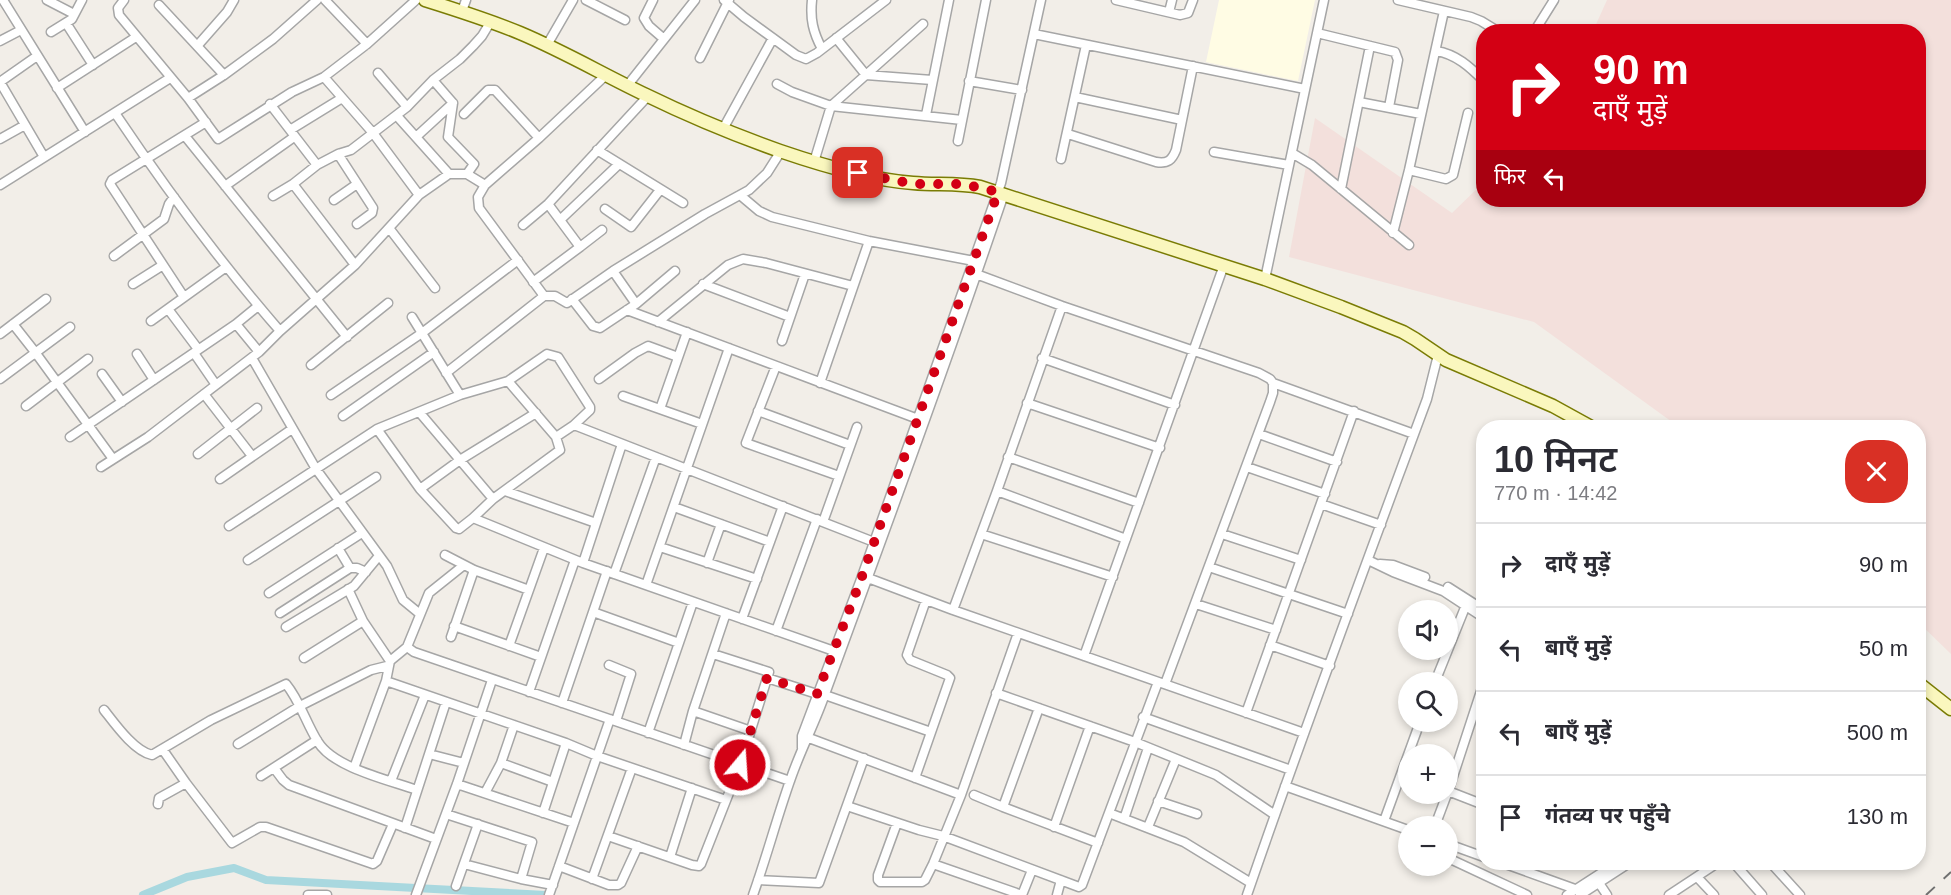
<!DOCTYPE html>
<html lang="hi">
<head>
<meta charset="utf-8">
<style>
	:root { --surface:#fff; --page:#f2f2f3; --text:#2b2b33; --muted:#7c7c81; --line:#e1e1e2 }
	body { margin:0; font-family:Arial,"Noto Sans Devanagari",sans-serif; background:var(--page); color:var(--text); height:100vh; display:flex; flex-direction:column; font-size:22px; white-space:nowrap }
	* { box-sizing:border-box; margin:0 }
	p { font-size:20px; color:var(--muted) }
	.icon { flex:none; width:33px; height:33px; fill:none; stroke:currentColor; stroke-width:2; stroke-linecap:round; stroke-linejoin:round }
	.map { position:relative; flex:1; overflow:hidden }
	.sheet { position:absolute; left:1476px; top:420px; width:450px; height:450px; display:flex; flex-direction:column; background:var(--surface); border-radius:24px; box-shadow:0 3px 9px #0003 }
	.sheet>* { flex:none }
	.banner { position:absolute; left:1476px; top:24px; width:450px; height:183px; border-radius:24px; box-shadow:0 3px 9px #0003; background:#d30014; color:#fff; overflow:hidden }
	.tools { position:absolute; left:1398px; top:600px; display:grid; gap:12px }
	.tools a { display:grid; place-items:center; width:60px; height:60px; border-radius:50%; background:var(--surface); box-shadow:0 3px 9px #0003; font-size:30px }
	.pin { position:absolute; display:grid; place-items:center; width:51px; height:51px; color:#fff; margin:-26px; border-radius:12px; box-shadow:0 3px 9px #0006 }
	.me { position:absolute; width:66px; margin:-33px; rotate:18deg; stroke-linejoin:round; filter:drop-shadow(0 0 4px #0008) }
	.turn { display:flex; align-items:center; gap:21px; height:126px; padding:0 18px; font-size:27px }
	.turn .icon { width:78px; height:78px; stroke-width:2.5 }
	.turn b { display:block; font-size:42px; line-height:51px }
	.then { display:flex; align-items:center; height:57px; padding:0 18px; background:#0003; gap:12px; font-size:22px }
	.round { display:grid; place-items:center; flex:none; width:63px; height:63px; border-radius:24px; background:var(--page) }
	.overview { display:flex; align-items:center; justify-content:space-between; height:102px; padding:0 18px }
	h1 { font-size:36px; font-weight:600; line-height:45px }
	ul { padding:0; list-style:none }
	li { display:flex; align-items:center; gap:18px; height:84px; padding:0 18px; border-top:2px solid var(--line) }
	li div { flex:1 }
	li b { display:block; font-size:22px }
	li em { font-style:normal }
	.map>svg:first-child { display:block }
	.education { fill:#fffce4 }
	.military { fill:#f3e0dc }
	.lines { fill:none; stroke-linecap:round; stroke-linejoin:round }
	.canal { stroke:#a9d8df; stroke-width:8 }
	.street-casing { stroke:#a6a6a6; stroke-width:11 }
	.secondary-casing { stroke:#7a7c05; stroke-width:15 }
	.street { stroke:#fff; stroke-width:8 }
	.secondary { stroke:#faf7be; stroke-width:12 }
	.rail { stroke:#707070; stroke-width:2; stroke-dasharray:12 12; stroke-linecap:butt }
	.route { stroke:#d30014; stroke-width:10; stroke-dasharray:0 18 }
</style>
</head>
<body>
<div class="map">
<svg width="1951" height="895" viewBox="0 0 1951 895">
	<rect width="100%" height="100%" fill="#f2eee8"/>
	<path class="education" d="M1219 0H1315L1298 81 1206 62Z"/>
	<path class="military" d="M1607 0H1951V654L1919 623 1918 428 1679 427 1534 322 1289 257 1315 118 1452 213 1483 183 1484 200H1918V32L1593 31Z"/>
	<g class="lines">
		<path class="canal" d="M143 895 187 877 234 868 266 880 546 895"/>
		<g class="street-casing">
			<path id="street" d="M3 0 85 132
				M47 0 74 14
				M124 0 118 8 119 15 188 98 218 139 292 92 324 77 367 44 416 0
				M325 0 367 44
				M586 0 625 20
				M653 0 644 18 649 26 664 39
				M724 0 744 17 796 55 806 59 817 53 886 0
				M812 0C810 19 813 32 822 49
				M1116 0 1180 15 1188 13 1193 0
				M1398 0 1471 17 1481 21 1499 32
				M159 5 224 75
				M462 11 466 0
				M1169 12 1172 0
				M66 23 93 65
				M51 32 72 19 82 0
				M1534 32 1554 0
				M1317 33 1395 52 1398 60 1389 107
				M1034 34 1305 89
				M836 38 866 75 932 80
				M0 41 21 30
				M198 45 227 12 234 0
				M547 45 573 0
				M1436 51C1456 54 1470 67 1484 81
				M37 56 0 82 44 157
				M700 58 729 0
				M378 73 407 107
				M324 77 373 133 419 195
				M969 81 1022 90
				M777 84 792 92 831 106 962 120
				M627 86 695 0
				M57 88 136 37
				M1075 97 1182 120
				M188 98 224 75 273 39 317 0
				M1359 102 1421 114
				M453 103 448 137 474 164 467 174
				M270 104 317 165 293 184 355 265
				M115 113C166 189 220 262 280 331
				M464 114 488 90H495L539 138
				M926 115 949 0
				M397 116 449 174
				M723 129 773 38
				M290 130 342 98
				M1068 134 1156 162C1168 164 1172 160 1176 150L1193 66
				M185 136 347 337
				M416 137 453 103 433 80
				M0 139 25 125
				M958 141 986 0
				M597 150 683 203
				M1214 152 1289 165
				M1292 153 1312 165 1409 245
				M338 154 373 208 372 213 357 224
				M1061 159 1086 45
				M814 162 831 106 923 24
				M317 165 338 154 351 150 407 107 433 80 460 59 473 46 482 36 491 21
				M1409 170 1446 179 1453 175 1468 113
				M0 185 170 78
				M225 186 294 137
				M1341 189 1370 46
				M740 195 759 211 772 217 869 241 974 261
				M273 196 293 184
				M334 200 357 184
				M605 209 631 227 660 190
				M560 220 618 165
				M523 225 548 204 648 96
				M389 228 435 288
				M1393 233 1409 170 1444 11
				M580 247 602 230
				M114 256 164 219 169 204 174 197
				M613 271 636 304
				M976 274 1062 306 1259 373 1270 379 1273 383V393L1270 402 1165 684
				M1265 279 1324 0
				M533 282 580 247 548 204
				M133 284 163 265
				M703 284 790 317
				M544 296H555L567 303 613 271 705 214 749 190 767 173 781 151
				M184 297 110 184 112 180 206 122
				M572 299 593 326 600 328 636 304 675 271
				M168 309 198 349
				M627 310 918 419
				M412 317 460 395
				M151 321 226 267
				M658 322 728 265 743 259 766 263 853 286
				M13 324 35 352 113 459
				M236 324 258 306
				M0 334 46 299
				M782 341 805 274
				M194 353 216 385
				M137 354 154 380
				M252 358 316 469 387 566 403 600 420 614
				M1042 358 1175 405
				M311 365 388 303
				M776 366 746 443 839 476
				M446 373 544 296 479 208 478 197 485 185
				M102 374 122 402
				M0 379 70 327
				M599 379 635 353 648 346 678 357
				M508 381 460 395 377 429 420 489 456 528 459 529 473 518 583 563 834 651
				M820 383 869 241
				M1273 383 1414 434
				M204 394 252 456
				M331 395 422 333 518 260
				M623 396 702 424
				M1027 403 1160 448
				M26 406 88 359
				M660 409 687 332
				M758 411 850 445
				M420 413 493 499 560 450 556 437
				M343 416 434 352
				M574 425 556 437 508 381 547 354 558 357 590 407V410L574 425 874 542
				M1259 434 1337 462
				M70 437 236 324 259 352
				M198 454 257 408
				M1008 457 1139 503
				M101 467 148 437 259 352 280 331 355 265 419 195 449 174H467L485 185 539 138 607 74
				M1247 467 1325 494
				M220 479 292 429
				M420 489 460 460 536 413
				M505 491 596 523
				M997 491 1126 539
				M1321 504 1381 525
				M674 507 770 542
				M473 518 493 499
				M823 522 857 427
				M229 526 377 429
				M981 534 1113 577
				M1222 534 1301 560
				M660 547 757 579
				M338 548 350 568
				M445 555 474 570 529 590
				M248 560 376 477
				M1368 560 1393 572 1443 591 1484 618
				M583 563 622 444
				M707 563 721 524
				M1380 564 1393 565 1425 577
				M464 565 429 593 407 647 414 652 790 781
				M1209 567 1348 614
				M614 574 656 457
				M868 578 953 610 1304 733
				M646 585 729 348
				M1448 587 1484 610
				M348 589 363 621 390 661
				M269 593 362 533
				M1196 604 1276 630
				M953 610 997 491 1062 306
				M593 612 679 643
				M280 613 350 568H357L366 572
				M726 613 693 711 751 731
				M742 619 783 506
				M454 626 541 657
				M286 627 354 586 378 557
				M776 631 817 519
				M451 637 474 570
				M1270 645 1330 666
				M509 646 544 548
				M1084 656 1224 265
				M304 658 363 621
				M609 665 631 674 616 721
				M767 678 817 694
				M386 681 390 661 407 647
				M1435 682 1466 605
				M529 692 575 560
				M996 693 1135 742 1216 775 1275 815
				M825 695 931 732
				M562 703 607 571
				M1039 708 1003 807 1098 843
				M104 710C115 724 134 751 152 755L211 720 286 684C300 701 306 723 318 742 334 768 389 780 417 790
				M1246 713 1354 411
				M1143 717 1291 770
				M514 725 501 763 553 782
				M648 733 693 602
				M809 738 961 795
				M566 743 597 756 726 800
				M238 744 300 706 371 670 387 666
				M684 745 693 711
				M802 748V736L860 582 1001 183 1041 0
				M163 750 186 783 232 843 260 827H266L373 864 377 861 393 824
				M429 754 464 763
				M274 768 283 780 289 785 436 839
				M354 768 386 681 566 743 543 813
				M261 776 317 740
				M915 778 950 678 947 675 910 660 907 655 926 600
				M391 781 425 695
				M457 784 574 823
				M1285 786 1408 830
				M1448 791 1484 805
				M1448 792 1484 682
				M485 793 501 763
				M974 795 1003 807
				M1158 801 1197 814
				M158 804 159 798 186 783
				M847 806 919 830 943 836 1079 887 1082 885 1158 682
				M1109 813 1184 842 1251 883
				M446 814 532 842 521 879
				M1124 819 1148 748
				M1384 821 1420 722
				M897 823 878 875V880L880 882H922L925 880 933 864 961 795 1018 633
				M1435 826 1447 794
				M1054 827 1090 726
				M1148 827 1176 759
				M405 828 446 702
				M608 836 692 865 699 866 701 864 740 765 769 672 713 654
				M1448 844 1484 857
				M670 857 692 788
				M1448 858 1527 895
				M1500 862 1575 889
				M1733 862 1762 895
				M1770 862 1800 895
				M464 864 521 879 553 885
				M933 864 1022 895 1032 870
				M559 866 609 885H618L621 883 638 846
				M1697 877 1714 895
				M592 879 632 768
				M758 880 819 883 864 758
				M1597 880 1607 895
				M456 886 478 824
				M308 895H327
				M416 895 457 784 492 680
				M549 895 610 719
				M753 895C767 856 777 817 791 778 801 749 815 723 825 694 886 528 947 362 1004 194
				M1057 895 1061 880
				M1247 895C1304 729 1366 564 1427 399L1438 355
				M1567 895 1618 862
				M1580 895 1631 862
				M1669 895 1719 862"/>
		</g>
		<g class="secondary-casing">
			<path id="secondary" d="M425 0C457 10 489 20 520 33 563 51 604 75 646 95 689 116 735 135 780 151 821 165 870 180 913 183 935 185 958 183 980 187L1265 279 1341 307 1403 332 1415 339 1446 360 1553 406 1593 428
				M1918 683 1951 709"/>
		</g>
		<use href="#street" class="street"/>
		<use href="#secondary" class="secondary"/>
		<path class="rail" d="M1926 895 1951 872"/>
	</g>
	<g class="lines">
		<path class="route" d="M740 765 767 678 817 694 860 582 998 192 963 184H914L858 173"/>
	</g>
</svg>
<div class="tools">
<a><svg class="icon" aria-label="sound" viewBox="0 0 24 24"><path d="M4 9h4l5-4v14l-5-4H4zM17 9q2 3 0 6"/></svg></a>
<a><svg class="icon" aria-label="search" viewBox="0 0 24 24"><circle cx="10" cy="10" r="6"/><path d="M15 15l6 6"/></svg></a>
<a>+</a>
<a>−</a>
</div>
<div class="pin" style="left:858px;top:173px;background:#d93025"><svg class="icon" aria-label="arrive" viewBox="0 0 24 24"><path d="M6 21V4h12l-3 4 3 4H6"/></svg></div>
<svg class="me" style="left:740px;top:765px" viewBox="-20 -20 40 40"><circle r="17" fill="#d30014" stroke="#fff" stroke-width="3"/><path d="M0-11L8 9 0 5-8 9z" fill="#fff"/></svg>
<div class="banner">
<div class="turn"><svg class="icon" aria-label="right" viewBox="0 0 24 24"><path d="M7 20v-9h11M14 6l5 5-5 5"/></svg><div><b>90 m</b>दाएँ मुड़ें</div></div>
<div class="then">फिर<svg class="icon" aria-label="left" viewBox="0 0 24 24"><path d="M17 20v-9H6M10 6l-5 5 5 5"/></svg></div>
</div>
<section class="sheet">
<div class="overview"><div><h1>10 मिनट</h1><p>770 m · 14:42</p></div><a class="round" style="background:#d93025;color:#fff"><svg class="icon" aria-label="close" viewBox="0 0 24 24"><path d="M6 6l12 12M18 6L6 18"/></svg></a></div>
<ul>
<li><svg class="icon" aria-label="right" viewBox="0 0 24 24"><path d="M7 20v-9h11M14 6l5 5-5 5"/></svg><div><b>दाएँ मुड़ें</b></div><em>90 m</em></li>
<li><svg class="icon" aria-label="left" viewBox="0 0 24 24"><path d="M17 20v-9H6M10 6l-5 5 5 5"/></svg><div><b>बाएँ मुड़ें</b></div><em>50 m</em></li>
<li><svg class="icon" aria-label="left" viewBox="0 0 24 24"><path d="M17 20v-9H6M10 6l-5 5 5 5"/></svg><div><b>बाएँ मुड़ें</b></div><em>500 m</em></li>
<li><svg class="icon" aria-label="arrive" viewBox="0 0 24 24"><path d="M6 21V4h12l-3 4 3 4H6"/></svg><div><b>गंतव्य पर पहुँचे</b></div><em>130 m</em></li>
</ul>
</section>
</div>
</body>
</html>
